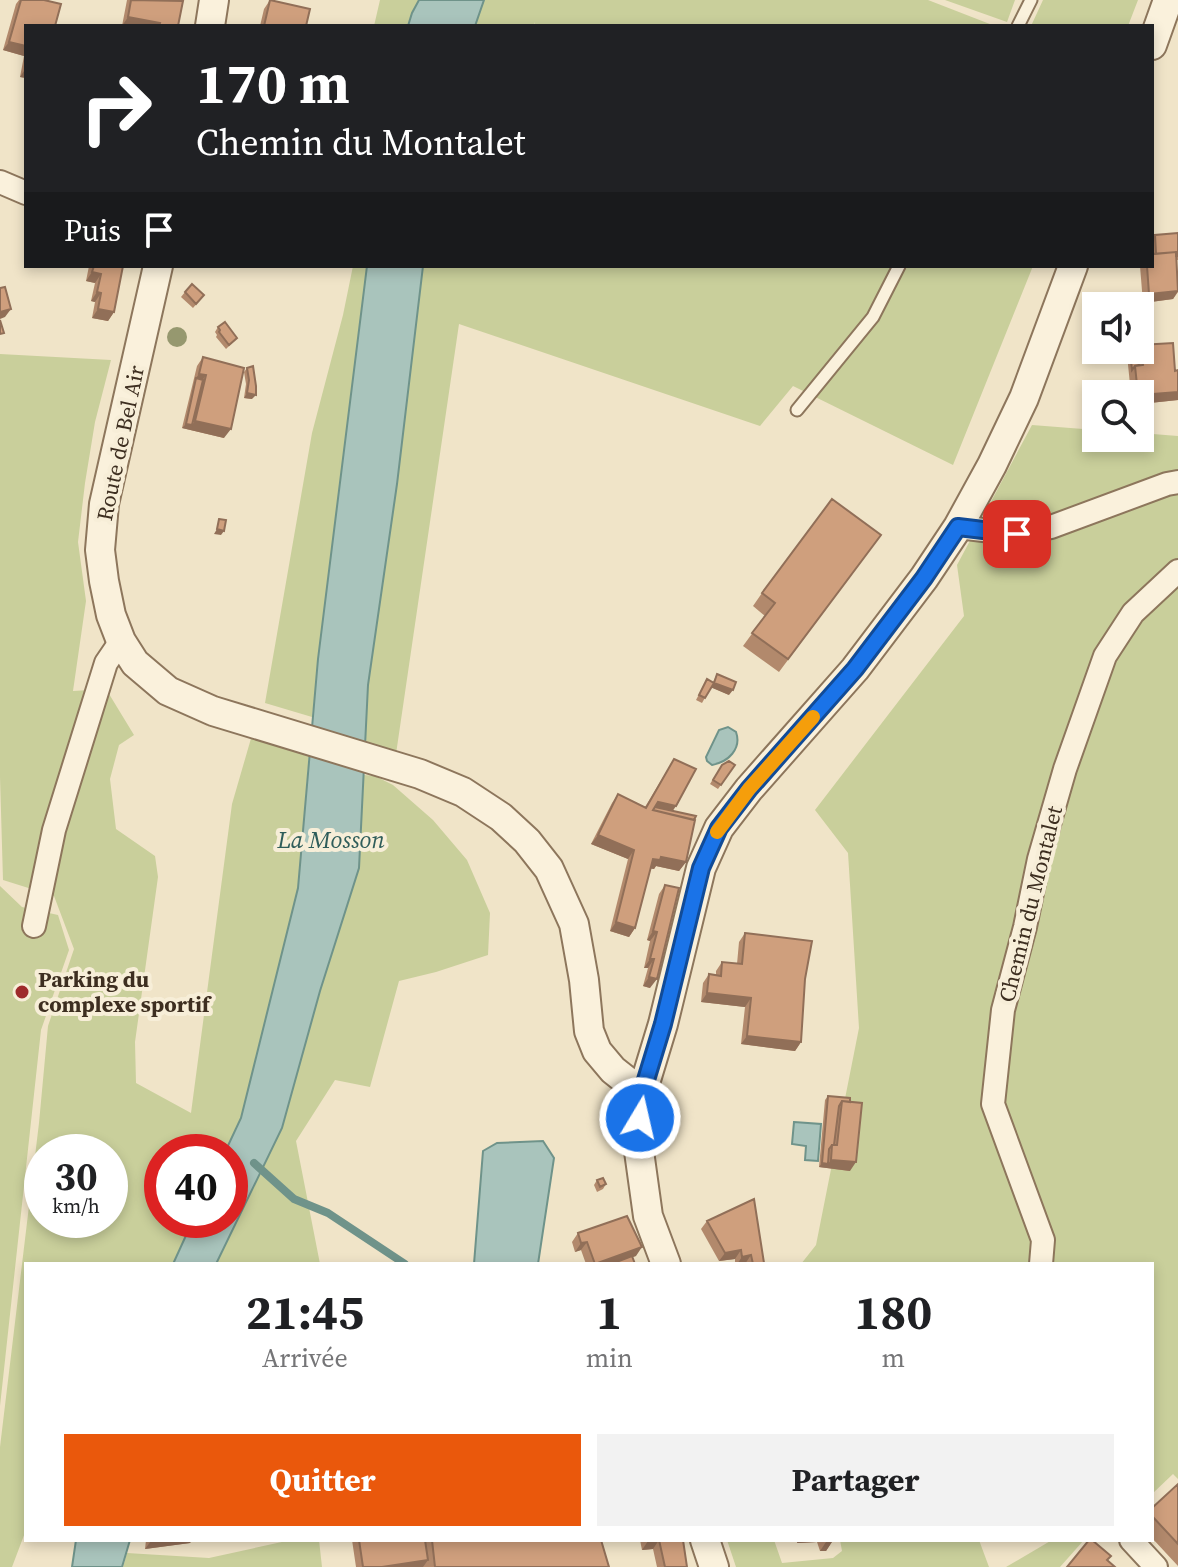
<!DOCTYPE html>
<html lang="fr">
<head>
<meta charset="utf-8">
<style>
	:root { --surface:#fff; --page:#f2f2f2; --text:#202124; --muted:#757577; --accent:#ea580c }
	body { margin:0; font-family:"Source Serif 4",serif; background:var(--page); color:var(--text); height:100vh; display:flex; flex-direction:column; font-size:30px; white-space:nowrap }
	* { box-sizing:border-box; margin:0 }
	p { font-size:26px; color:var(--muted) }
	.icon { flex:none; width:44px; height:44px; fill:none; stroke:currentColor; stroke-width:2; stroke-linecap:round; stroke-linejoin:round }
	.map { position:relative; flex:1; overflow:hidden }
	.details { position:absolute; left:24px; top:1262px; width:1130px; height:280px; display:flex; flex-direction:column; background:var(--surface); border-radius:0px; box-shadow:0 4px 12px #0003 }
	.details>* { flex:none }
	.banner { position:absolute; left:24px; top:24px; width:1130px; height:244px; border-radius:0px; box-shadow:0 4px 12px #0003; background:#202124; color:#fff; overflow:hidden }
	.controls { position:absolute; left:1082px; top:292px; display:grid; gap:16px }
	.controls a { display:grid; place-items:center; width:72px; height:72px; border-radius:0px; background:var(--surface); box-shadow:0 4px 12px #0003; font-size:40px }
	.speed { position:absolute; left:24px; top:1134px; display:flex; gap:16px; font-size:40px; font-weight:700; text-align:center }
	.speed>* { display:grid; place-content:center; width:104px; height:104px; border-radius:50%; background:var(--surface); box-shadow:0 4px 12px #0003; line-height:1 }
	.speed small { font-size:20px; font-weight:400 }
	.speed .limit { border:12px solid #d22; background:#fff; color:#111 }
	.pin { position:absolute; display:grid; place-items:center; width:68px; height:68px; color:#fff; margin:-34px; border-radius:16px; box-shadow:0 4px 12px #0006 }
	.me { position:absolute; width:88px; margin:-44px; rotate:9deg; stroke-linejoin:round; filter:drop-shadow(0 0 6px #0008) }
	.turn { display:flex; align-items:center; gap:28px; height:168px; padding:0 40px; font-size:36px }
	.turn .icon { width:104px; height:104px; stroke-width:2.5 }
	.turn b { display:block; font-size:56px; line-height:68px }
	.then { display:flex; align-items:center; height:76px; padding:0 40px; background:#0003; gap:16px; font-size:30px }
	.eta { display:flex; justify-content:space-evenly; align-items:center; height:136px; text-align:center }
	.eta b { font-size:48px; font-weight:700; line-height:56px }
	.cta { display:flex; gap:16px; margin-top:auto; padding:16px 40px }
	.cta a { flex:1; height:92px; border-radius:0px; background:var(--accent); color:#fff; font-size:32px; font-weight:700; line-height:92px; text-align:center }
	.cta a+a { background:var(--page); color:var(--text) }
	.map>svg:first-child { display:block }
	.green { fill:#c9cf9b; fill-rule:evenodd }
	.water { fill:#a9c4bc; stroke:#6f938a; stroke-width:2 }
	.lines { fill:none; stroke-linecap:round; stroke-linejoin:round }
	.stream { stroke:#6f938a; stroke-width:8 }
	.service-casing { stroke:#8d765c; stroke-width:15 }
	.minor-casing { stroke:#8d765c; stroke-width:26 }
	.tertiary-casing { stroke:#8d765c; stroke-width:32 }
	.service { stroke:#faf1dc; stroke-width:11 }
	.minor { stroke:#faf1dc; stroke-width:22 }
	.tertiary { stroke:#faf1dc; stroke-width:28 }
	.tree { fill:#96986f }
	.wall { fill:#b2896c }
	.shaded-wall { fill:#916f58 }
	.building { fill:#cf9f7d; stroke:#916f58; stroke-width:2 }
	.route-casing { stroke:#114b97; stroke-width:20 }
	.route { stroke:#1a73e8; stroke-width:14 }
	.slow { stroke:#f59e0b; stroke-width:14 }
	.poi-dot { fill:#9e2a2b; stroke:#f7eed8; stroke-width:3 }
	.labels { text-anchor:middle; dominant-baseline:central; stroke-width:8; stroke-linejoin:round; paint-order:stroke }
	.street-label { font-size:22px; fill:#3d2e20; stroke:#f7eed8 }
	.poi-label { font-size:22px; font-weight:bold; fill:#3d2e20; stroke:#f7eed8; text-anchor:start }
	.water-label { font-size:24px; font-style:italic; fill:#2f5d5a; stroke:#f7eed8 }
</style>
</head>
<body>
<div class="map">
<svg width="1178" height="1567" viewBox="0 0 1178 1567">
	<rect width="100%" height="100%" fill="#f0e4c8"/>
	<path class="green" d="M380 0H419L412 13 408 26H374Z
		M484 0H928L995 26H535V22L534 26H475Z
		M945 0H1015L1007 22Z
		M1043 0H1138L1128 26H1031Z
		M353 266H367L312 717 265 703 312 433 343 315Z
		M423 266H1033L953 465 793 386 760 426 459 324 396 754 365 747 368 685 397 484Z
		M0 354 111 360 95 422 85 483 78 542 86 601 73 691 106 689 134 735 119 745 110 779 116 829 155 856 158 877 135 1042 136 1083 191 1113 232 804 252 735 309 755 298 888 241 1118 225 1152H162V1220H193L173 1264H26V1530L12 1567H0V1447L39 1123 48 1026 74 949 54 896 3 880 0 777ZM42 1152H110V1220H42Z
		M1032 425 1096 430V438H1140V433L1178 436V1479L1173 1474 1152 1494V1264H801L816 1245 859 1028 848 853 815 810 964 616 957 565Z
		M364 775 375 776 393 785 433 820 467 860 490 913 488 955 436 972 399 981 370 1087 335 1080 296 1141 320 1264H216L282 1128 320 991 359 868Z
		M0 886 22 907 58 915 69 950 41 1030 0 1406Z
		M291 1540H319L322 1567H123L127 1553 209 1558Z
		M727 1540H774L782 1563 833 1558 842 1551 840 1540H979L989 1567H736Z
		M1052 1540H1084L1060 1567H1006Z"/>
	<path class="water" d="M419 0H484L475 26H408L412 13Z
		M367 266H423L397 484 368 685 359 868 320 991 282 1128 216 1264H173L193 1220H230V1152H225L241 1118 298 888 318 659Z
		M728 727 736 732C742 749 728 762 712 765L707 761 706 757 719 730Z
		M794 1122 821 1124 818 1161 805 1160 806 1146 792 1144Z
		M543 1141 554 1158 538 1264H474L483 1151 497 1143Z
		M76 1540H130L122 1567H72Z"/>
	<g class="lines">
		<path class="stream" d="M254 1163 294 1199 328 1213 405 1264"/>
		<g class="service-casing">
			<path id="service" d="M1018 26 1031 0
				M797 410 873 317 899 266"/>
		</g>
		<g class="minor-casing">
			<path id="minor" d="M0 182 26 193
				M958 527 1017 534 1051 527 1167 484 1178 482
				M34 926 54 830 106 663 121 641
				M1041 1264 1043 1240 993 1104 1003 1010 1025 927 1039 859 1065 769 1105 656 1133 613 1178 571
				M1131 1540 1156 1567"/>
		</g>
		<g class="tertiary-casing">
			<path id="tertiary" d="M210 26 214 0
				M1152 45 1168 0
				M158 266 104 504 100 550 104 581 111 615 121 641 135 663 168 691 213 711 420 774 463 792 501 817 527 841 549 869 574 924 584 980 589 1031 597 1051 613 1070 642 1093
				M666 1264 648 1216 638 1144 642 1093 663 1024 701 868 719 828 749 789 855 669 924 578 958 527 992 465 1024 398 1073 266
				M705 1540 714 1567"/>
		</g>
		<use href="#service" class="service"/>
		<use href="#minor" class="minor"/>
		<use href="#tertiary" class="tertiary"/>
	</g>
	<circle class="tree" cx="177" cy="337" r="10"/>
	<path class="wall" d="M19 0H44L26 26V78L20 77 24 56 3 50 16 4Z
		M127 0H179L178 26H122Z
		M270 0 306 26H260L264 9Z
		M1178 233V260H1176L1178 292 1173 299 1143 303 1140 266H1152V240L1155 235Z
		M89 266H123L114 312 108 321 92 318 95 302 91 301 95 283 86 281Z
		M185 292 204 295 193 308 181 297Z
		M218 327 237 338 226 349 216 337 217 335 215 332Z
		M1140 345 1175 371 1178 370V400L1140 404V394H1131L1127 355 1130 350H1140Z
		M203 357 224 438 182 428 197 366Z
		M247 368 252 399 244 398 246 384 244 372Z
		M881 535 779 672 743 646 765 616 753 606 762 593Z
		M717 674 729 695 711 687 702 703 696 700 707 679 713 682Z
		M674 759 673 811 694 820 686 862 679 871 656 866 654 869 650 868 635 928 629 937 610 931 628 859 591 844 612 803 618 794 645 807Z
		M722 765H735L718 789 710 784Z
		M665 885 650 988 643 986 648 968H644L650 941 647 940 659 894Z
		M745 933 805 979 801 1042 795 1051 741 1044 745 1007 701 1002 703 983 709 974 716 975V971L722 962 737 964 739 942Z
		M828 1096 850 1102V1171L819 1167 825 1100Z
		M597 1180 606 1184 603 1189 597 1192 594 1185Z
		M707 1221 764 1264H735V1259L719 1261 701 1229Z
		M578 1233 636 1256 632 1257 635 1264H586L581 1250 575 1252 572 1242Z
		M1178 1484V1566L1152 1538V1508Z
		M146 1540H192L190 1543 145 1549Z
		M352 1540H432L609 1567H356Z
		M640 1540H683L687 1567H657L653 1549 642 1550Z
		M797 1540H833L826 1551H820L817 1542 797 1543Z"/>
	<path class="shaded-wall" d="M128 17 160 23 158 26H122Z
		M9 42 26 46V53L24 56 3 50Z
		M26 68V78L20 77Z
		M92 272 101 274 95 283 86 281Z
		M1178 291 1173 299 1143 303 1149 294Z
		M97 292 101 293 95 302 91 301Z
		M11 309 5 317 0 319V312Z
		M98 309 114 312 108 321 92 318Z
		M199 374 206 375 200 384 196 378 193 382Z
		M1178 392V400L1140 404V395Z
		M247 393 256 395 252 399 244 398Z
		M195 421 231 429 224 438 182 428 186 424 192 425Z
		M217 529 224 531 221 535 214 534Z
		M714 683 733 690 729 695 710 687Z
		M658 802 676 806 670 815 652 811Z
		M598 835 634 850 628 859 591 844Z
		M661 857 686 862 679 871 656 866 654 869 646 868 653 859Z
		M616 922 635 928 629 937 610 931Z
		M653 931 657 932 650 941 647 940Z
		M650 959H654L648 968H644Z
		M649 977 657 979 650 988 643 986Z
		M707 993 751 998 745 1007 701 1002Z
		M747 1036 801 1042 795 1051 741 1044Z
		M831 1160 856 1162 850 1171 819 1167 822 1163 828 1164Z
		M587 1242 581 1250 575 1252 581 1243Z
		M642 1247 636 1256 612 1264H594Z
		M741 1250 735 1259 719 1261 725 1253Z
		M751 1255 745 1264H737L742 1257Z
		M155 1540H192L190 1543 145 1549 151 1541Z
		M659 1540 653 1549 642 1550 648 1541Z
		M799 1540H819L817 1542 797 1543Z
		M826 1542H832L826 1551H820Z
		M428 1560 423 1567H382Z"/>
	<path class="building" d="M21 0H44L61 4 55 26H26V46L9 42Z
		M131 0 183 1 178 26H159L160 23 128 17Z
		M270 0 310 9 306 26H264Z
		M1178 233V256H1176V252L1156 254 1155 235Z
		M1176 252 1178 291 1149 294 1147 266H1152V254Z
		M94 266H123L114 312 98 309 101 293 97 292 101 274 92 272Z
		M192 284 204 295 196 304 185 292Z
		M5 287 11 309 0 312V288Z
		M0 320 4 333 0 334Z
		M225 322 237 338 229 345 219 332 220 330 218 327Z
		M1173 343 1175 371 1178 370V392L1140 395V394H1138L1135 366 1143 365 1140 345Z
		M1130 350H1137L1139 365 1135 366 1132 370Z
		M203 357 244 368 231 429 195 421 206 375 199 374Z
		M253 366 256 386V395L247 393 249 380 247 368Z
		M196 378 203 380 192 425 186 424Z
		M832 499 881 535 788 659 752 633 775 603 762 593Z
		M219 519 226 520 224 531 217 529Z
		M717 674 736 682 733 690 714 683 705 698 699 695 707 679 714 683Z
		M674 759 696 769 676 806 658 802 653 810 695 820 686 862 661 857 660 860 653 859 635 928 616 922 634 850 598 835 618 794 646 808Z
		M729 761 735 765 721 785 713 780 722 765Z
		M655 807 696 816 694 820 653 810Z
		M665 885 679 888 657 979 649 977 654 959H650L657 932 653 931Z
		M745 933 812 941 805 979 801 1042 747 1036 751 998 707 993 709 974 721 976 722 962 742 964Z
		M828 1096 850 1098V1102L842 1101 839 1106 834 1145H832L829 1149 828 1164 822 1163Z
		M842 1101 862 1103 856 1162 831 1160 832 1145H837Z
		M603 1178 606 1184 600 1187 597 1180Z
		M754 1199 764 1263 760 1264H753L751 1255 742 1257 741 1250 725 1253 707 1221Z
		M627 1216 642 1247 595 1264 587 1242 581 1243 578 1233Z
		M632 1256 635 1264H611Z
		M1178 1484V1544L1152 1516V1508Z
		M359 1540H425L428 1560 382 1567H363Z
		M432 1540H601L609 1567H435Z
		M659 1540H683L687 1567H665Z
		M1089 1540H1092L1111 1556 1107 1560 1115 1567H1067Z"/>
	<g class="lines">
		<g class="route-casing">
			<path id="route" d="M640 1118 642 1093 663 1024 701 868 719 828 749 789 855 669 924 578 958 527 1017 534"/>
		</g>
		<use href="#route" class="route"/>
		<path class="slow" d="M717 832 749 789 813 717"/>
	</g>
	<circle class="poi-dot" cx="22" cy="992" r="8"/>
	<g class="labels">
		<g class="street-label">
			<text transform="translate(120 443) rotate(-78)">Route de Bel Air</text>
			<text transform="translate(1030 904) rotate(-76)">Chemin du Montalet</text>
		</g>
		<g class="poi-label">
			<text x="38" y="979">Parking du<tspan x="38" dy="25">complexe sportif</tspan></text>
		</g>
		<g class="water-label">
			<text x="331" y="839">La Mosson</text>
		</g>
	</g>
</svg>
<div class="controls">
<a><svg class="icon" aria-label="sound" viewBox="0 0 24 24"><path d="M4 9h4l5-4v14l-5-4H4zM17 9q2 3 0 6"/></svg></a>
<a><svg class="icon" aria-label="search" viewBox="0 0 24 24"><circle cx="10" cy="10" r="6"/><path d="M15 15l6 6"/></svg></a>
</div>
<div class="speed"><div>30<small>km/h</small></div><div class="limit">40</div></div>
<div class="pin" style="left:1017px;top:534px;background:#d93025"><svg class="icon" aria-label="arrive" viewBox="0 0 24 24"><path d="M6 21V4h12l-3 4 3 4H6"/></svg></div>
<svg class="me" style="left:640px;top:1118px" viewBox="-20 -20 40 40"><circle r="17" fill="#1a73e8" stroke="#fff" stroke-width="3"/><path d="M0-11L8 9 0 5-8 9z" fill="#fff"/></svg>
<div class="banner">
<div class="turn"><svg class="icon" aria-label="right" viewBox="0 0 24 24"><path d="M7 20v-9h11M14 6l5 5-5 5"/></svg><div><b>170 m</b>Chemin du Montalet</div></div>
<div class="then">Puis<svg class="icon" aria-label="arrive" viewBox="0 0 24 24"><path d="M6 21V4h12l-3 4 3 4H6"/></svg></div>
</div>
<section class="details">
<div class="eta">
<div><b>21:45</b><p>Arrivée</p></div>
<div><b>1</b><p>min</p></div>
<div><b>180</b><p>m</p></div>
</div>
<div class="cta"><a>Quitter</a><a>Partager</a></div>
</section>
</div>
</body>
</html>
